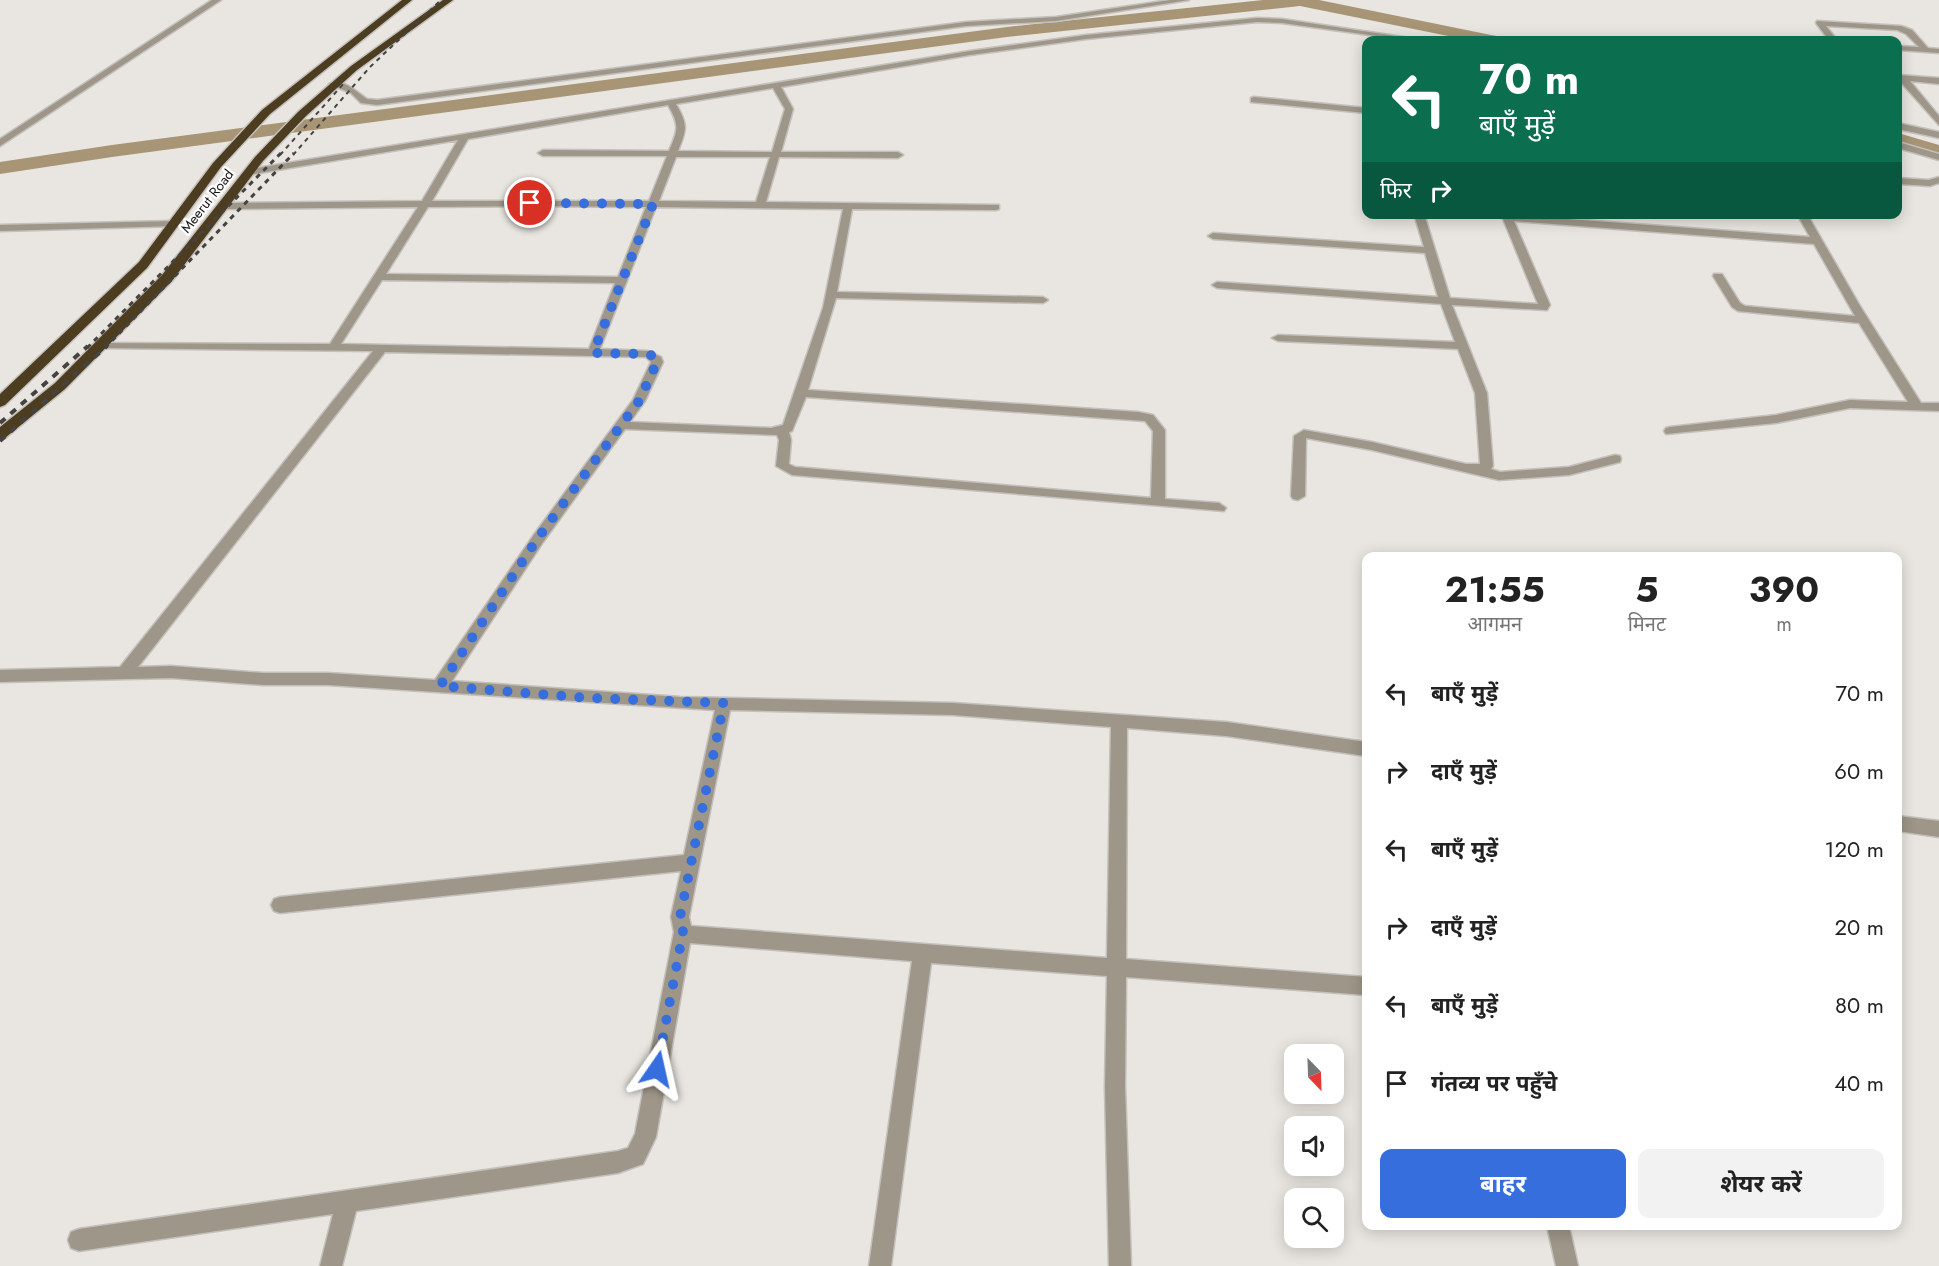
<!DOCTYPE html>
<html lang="hi">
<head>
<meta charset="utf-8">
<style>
	:root { --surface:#fff; --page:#f2f2f2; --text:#222; --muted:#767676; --accent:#376edd }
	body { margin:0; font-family:Jost,"Noto Sans Devanagari",sans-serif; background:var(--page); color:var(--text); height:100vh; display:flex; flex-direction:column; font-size:22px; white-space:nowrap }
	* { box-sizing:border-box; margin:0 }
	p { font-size:20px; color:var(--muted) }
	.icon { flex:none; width:33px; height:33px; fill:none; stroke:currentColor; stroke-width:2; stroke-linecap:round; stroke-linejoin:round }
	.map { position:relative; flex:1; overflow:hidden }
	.details { position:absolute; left:1362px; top:552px; width:540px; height:678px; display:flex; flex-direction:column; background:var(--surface); border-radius:12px; box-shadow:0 3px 15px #0003 }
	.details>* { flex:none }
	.guide { position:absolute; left:1362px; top:36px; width:540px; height:183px; border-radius:12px; box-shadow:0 3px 15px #0003; background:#0b6e4f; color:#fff; overflow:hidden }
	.needle { width:39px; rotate:157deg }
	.tools { position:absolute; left:1284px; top:1044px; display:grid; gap:12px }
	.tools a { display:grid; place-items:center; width:60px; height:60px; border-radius:12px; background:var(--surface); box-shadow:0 3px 15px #0003; font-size:30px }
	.pin { position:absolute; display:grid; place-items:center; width:51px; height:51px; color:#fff; margin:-26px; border:3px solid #fff; border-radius:50%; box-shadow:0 2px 6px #0007 }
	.me { position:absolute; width:66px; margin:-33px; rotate:11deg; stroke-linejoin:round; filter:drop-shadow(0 0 4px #0008) }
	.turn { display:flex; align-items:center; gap:21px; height:126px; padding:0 18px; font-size:27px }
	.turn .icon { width:78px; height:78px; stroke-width:2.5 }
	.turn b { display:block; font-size:42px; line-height:51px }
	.then { display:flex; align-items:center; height:57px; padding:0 18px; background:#0003; gap:12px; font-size:22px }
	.eta { display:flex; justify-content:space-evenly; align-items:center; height:102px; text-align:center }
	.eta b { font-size:36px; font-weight:700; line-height:42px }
	.action { display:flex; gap:12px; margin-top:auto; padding:12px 18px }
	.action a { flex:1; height:69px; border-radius:12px; background:var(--accent); color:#fff; font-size:24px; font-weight:700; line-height:69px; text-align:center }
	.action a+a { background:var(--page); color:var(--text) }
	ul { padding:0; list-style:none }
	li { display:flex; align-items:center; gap:18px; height:78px; padding:0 18px }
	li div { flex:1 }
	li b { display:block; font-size:22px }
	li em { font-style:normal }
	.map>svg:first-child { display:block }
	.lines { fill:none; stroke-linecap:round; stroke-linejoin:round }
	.canal { fill:#a79575; fill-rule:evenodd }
	.street-casing { stroke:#c4c1bc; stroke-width:3 }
	.highway-casing { stroke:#c4c1bc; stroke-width:3 }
	.street { fill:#9e9688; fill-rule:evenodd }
	.highway { fill:#4d3d20; fill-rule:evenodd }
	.rail-far2 { stroke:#454341; stroke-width:2; stroke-dasharray:4.5 4.5; stroke-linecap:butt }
	.rail-far1 { stroke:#454341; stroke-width:3; stroke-dasharray:5 5; stroke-linecap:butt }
	.rail { stroke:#454341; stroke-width:4; stroke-dasharray:7 7; stroke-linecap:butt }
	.route { stroke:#376edd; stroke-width:10; stroke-dasharray:0 18 }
	.labels { text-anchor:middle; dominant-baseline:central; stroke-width:4.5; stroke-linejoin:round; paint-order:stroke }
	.far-street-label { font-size:14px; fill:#191716; stroke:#fff }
</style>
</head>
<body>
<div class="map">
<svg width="1939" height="1266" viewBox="0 0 1939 1266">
	<rect width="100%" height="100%" fill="#e9e6e1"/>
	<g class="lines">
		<path class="canal" d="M1263 0H1319L1491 35 1497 36 1500 40H1468L1300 6 1007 37 112 157 0 174V162L112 145 1007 27Z
			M1898 133 1939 145V157L1898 145Z"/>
		<g class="street-casing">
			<path id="street" d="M212 0H221L0 146V139Z
				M1170 0H1189L1056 21 966 26 377 105 361 103 351 93 329 84C342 77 357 92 367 99L377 100 966 22 1056 17Z
				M1257 18 1282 19 1423 40H1406L1282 23 1257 22 1086 39 970 55 781 87 793 109 781 152H898L903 155 898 158 779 157 766 202 999 205V209L996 210 852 209 837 292 1043 297 1048 300 1043 303 836 298 808 390 1138 412 1153 415 1165 430V499L1219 503 1226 508 1224 511 792 475 776 466 779 440 777 435 625 429 543 542 452 681 680 697 953 703 1226 722 1366 742V756L1226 736 1127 728 1126 959 1366 977V995L1126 977 1125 1087 1131 1266H1109L1105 1087 1107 976 931 963 891 1266H869L912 961 690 943 656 1137 643 1164 618 1173 356 1211 342 1266H320L333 1214 79 1251 71 1248 68 1240 71 1232 79 1229 618 1151 628 1148 635 1134 674 932 671 917 681 871 280 913 274 911 271 905 274 899 280 897 684 855 715 710 328 685H263L171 678 0 682V670L120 667 373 351 100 348 96 347V343L330 344 418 207 222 209 217 206 222 203 422 201 458 140 248 175 245 174V170L970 51 1086 35ZM773 88 785 109 772 152 678 151C687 129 688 125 676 104ZM668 105C680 126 678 130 669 151L543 150 538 153 543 156H667L649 201H432L468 139ZM676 157H770L756 202 659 201ZM530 206 646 207 618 277 386 274 428 207ZM656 207 843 209 823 308 783 425 771 428 630 422 645 401 663 362 661 357 648 351 600 349ZM382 280 615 283 589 349 341 344ZM385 352 646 357 651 362 633 400 533 536 435 680 328 673H263L171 666 138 667ZM806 397 1145 421 1153 431 1151 498 795 467 789 464 791 440 789 432 792 431ZM730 710 953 715 1111 727 1107 958 691 926 689 917Z
				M1817 21 1901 26 1912 30 1928 48 1939 49V53L1898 50V46L1919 47 1906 34 1897 30 1826 26 1837 40H1829L1816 23Z
				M1898 75 1939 78V84L1910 81 1939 116V125L1898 79Z
				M1254 97 1366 108V113L1251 102V98Z
				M1898 123 1939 132V138L1898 129Z
				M1898 142 1939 154V160L1898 148Z
				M1939 177V183L1930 186 1898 184V178L1929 180Z
				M1414 214H1424L1450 298 1538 304 1501 214 1810 237 1797 214H1807L1860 306 1921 403H1939V411L1850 408 1776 423 1666 434 1664 431 1666 428 1670 427 1776 415 1850 400 1908 402 1859 323 1738 311 1732 307 1713 276 1714 274H1722L1740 303 1745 306 1855 316 1814 244 1514 221 1550 305 1547 310 1452 305 1487 393 1493 466 1491 469 1500 472 1569 467 1615 455 1620 456 1621 459 1620 462 1569 475 1499 480 1372 450 1306 438 1305 496 1298 500 1293 499 1291 496 1294 436 1304 430 1372 442 1466 464H1480L1475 393 1458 349 1278 341 1272 338 1278 335 1455 342 1441 304 1217 288 1212 285 1217 282 1438 297 1425 253 1213 239 1208 236 1213 233 1424 247Z
				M173 221 177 222V226L0 231V225Z
				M1898 816 1939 821V837L1898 831Z
				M1547 1226H1569L1578 1266H1556Z"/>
		</g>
		<g class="highway-casing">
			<path id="highway" d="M402 0H412L270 114 221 167 147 268 5 405 0 407V394L139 262 213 163 262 110Z
				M443 0H453L357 70 306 116 263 161 172 281 65 389 5 438 0 440V427L55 383 162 275 255 157 298 112 351 66Z"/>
		</g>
		<use href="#street" class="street"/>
		<use href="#highway" class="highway"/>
		<path class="rail-far2" d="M280 155 345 82
			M293 155 370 67 441 0"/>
		<path class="rail-far1" d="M87 348 281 153
			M105 348 294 153"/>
		<path class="rail" d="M0 423 88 346
			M0 441 107 346"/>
	</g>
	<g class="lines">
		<path class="route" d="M530 203 653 204 593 353 648 354 655 357 657 362 639 401 538 538 440 686 588 698 724 703 680 917 683 932 657 1069"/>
	</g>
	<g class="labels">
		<g class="far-street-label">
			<text transform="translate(207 201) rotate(-52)">Meerut Road</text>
		</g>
	</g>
</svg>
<div class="tools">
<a><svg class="needle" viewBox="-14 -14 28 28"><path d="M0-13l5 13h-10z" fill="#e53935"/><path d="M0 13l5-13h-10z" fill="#767676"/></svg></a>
<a><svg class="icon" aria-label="sound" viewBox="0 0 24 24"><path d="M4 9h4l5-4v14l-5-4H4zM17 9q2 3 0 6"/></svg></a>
<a><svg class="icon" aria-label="search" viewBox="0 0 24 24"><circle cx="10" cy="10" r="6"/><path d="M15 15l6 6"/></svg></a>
</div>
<div class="pin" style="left:530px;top:203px;background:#d93025"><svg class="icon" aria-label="arrive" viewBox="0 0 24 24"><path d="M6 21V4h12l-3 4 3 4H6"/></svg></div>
<svg class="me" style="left:657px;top:1069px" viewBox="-20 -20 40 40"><path d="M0-17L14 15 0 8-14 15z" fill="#376edd" stroke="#fff" stroke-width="4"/></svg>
<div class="guide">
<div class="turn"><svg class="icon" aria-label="left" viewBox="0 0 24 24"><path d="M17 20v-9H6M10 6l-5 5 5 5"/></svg><div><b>70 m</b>बाएँ मुड़ें</div></div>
<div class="then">फिर<svg class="icon" aria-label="right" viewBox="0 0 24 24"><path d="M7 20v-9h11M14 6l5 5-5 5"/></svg></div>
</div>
<section class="details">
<div class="eta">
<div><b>21:55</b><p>आगमन</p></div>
<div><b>5</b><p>मिनट</p></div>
<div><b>390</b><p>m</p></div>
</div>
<ul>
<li><svg class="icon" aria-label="left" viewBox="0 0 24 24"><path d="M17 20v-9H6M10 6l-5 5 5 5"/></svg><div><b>बाएँ मुड़ें</b></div><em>70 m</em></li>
<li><svg class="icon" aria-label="right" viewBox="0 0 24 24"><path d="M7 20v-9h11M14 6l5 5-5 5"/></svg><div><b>दाएँ मुड़ें</b></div><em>60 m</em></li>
<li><svg class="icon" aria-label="left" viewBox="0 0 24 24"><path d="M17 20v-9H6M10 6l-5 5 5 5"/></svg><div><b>बाएँ मुड़ें</b></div><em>120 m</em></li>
<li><svg class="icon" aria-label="right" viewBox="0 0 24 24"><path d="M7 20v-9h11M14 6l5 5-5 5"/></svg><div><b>दाएँ मुड़ें</b></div><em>20 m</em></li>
<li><svg class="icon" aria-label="left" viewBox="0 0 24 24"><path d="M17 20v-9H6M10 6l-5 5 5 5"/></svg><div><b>बाएँ मुड़ें</b></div><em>80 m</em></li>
<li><svg class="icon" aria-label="arrive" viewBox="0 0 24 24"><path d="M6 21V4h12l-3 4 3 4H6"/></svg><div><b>गंतव्य पर पहुँचे</b></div><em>40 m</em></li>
</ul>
<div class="action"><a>बाहर</a><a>शेयर करें</a></div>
</section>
</div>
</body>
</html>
